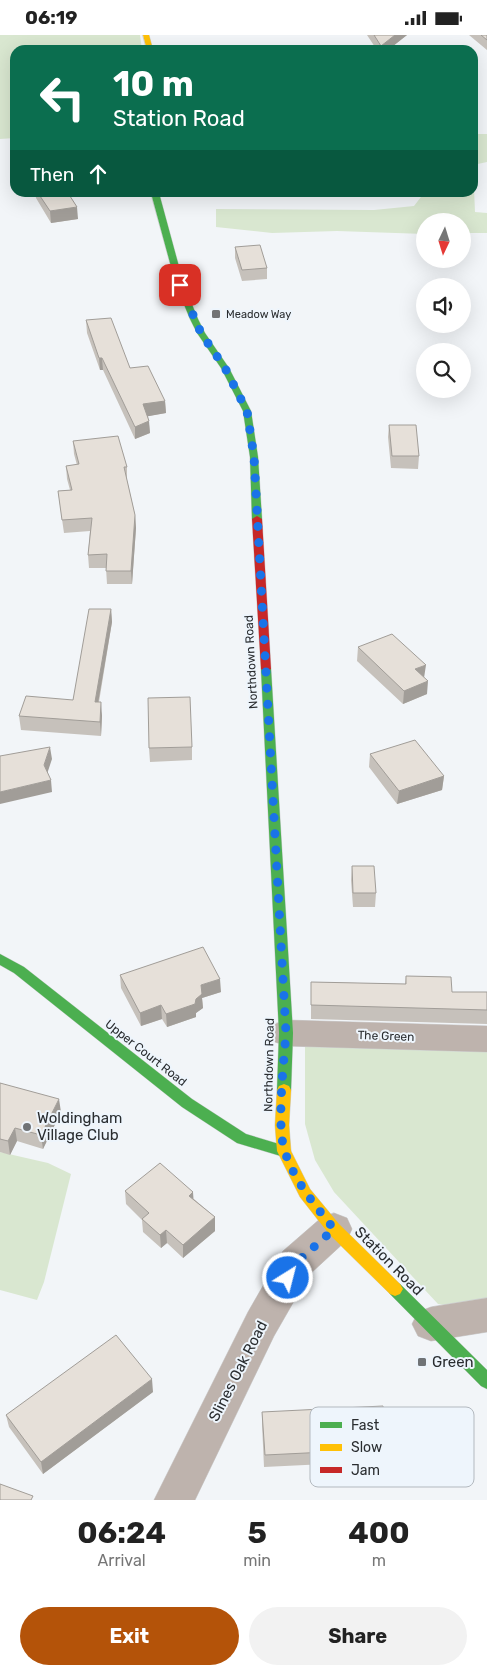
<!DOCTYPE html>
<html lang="en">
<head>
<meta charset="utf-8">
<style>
	:root { --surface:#fff; --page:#f2f2f2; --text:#222; --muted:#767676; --accent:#b45309 }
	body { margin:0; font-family:Rubik,sans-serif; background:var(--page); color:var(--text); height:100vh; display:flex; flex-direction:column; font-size:19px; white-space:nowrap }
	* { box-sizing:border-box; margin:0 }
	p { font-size:16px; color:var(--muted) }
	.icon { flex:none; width:28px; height:28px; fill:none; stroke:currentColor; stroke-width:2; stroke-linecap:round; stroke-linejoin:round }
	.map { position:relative; height:1465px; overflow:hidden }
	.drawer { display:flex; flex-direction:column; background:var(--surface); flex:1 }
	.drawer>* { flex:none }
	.guide { position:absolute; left:10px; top:10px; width:468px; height:152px; border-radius:15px; box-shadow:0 5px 20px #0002; background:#0b6e4f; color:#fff; overflow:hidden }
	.needle { width:32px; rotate:184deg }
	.fabs { position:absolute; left:416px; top:178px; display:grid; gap:10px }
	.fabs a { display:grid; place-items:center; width:55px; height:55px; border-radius:50%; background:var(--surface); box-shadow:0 5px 20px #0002; font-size:25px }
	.pin { position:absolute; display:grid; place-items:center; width:42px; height:42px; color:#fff; margin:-21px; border-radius:10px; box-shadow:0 2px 8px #0006 }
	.me { position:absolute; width:55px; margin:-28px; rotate:36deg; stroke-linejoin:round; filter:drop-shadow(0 0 4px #0008) }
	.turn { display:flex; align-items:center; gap:18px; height:105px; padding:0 20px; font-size:22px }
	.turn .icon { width:65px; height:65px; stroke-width:2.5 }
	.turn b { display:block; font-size:35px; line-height:42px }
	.then { display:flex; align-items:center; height:48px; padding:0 20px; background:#0003; gap:10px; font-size:19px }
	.eta { display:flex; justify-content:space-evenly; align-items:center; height:85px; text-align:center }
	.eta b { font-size:30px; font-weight:700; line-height:35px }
	.action { display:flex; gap:10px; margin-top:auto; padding:10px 20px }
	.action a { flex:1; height:58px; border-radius:30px; background:var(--accent); color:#fff; font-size:20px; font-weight:700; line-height:58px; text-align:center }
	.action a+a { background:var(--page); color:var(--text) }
	.status { display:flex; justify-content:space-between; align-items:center; height:35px; padding:0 25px; background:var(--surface); direction:ltr }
	.status svg { height:14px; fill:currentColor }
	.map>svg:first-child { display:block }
	.green { fill:#d9e7d0 }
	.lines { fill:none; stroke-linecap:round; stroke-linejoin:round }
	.street-casing { stroke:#cfd1d3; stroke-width:1 }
	.fast-casing { stroke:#cfd1d3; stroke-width:1 }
	.slow-casing { stroke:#cfd1d3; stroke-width:1 }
	.jam-casing { stroke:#cfd1d3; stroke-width:1 }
	.street { fill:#beb3ad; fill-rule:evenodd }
	.fast { fill:#4caf50; fill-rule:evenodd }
	.slow { fill:#ffc107; fill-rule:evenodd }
	.jam { fill:#c62828; fill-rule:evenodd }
	.wall { fill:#c6c1bb }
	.shaded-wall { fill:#a19d98 }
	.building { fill:#e6e0d9; stroke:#a19d98 }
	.route { stroke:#1a73e8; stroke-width:9; stroke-dasharray:0 16.2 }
	.poi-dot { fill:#707376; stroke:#eef5fc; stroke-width:2 }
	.labels { text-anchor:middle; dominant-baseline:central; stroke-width:4; stroke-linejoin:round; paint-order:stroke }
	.far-poi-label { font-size:11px; fill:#2a2d30; stroke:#eef5fc; text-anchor:start }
	.street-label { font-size:12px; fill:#2a2d30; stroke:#eef5fc }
	.near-poi-label { font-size:15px; fill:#2a2d30; stroke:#eef5fc; text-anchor:start }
	.near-street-label { font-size:15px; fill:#2a2d30; stroke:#eef5fc }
	.key { fill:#eef5fc; stroke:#b3b9bf; stroke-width:1 }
	.key-label { font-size:14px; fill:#2a2d30 }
</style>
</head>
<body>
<div class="status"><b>06:19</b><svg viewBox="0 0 49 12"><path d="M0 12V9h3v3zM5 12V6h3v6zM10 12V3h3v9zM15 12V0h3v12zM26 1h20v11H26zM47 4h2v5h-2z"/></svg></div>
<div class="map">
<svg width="487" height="1465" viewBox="0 0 487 1465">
	<rect width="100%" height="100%" fill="#f2f5f8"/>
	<path class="green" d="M0 0H140L142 15H15V103L0 104Z
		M473 99H487V127L473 130 475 177 487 178V198H463L462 186H425V199L337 196 272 198 216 192V174L374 175 414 171 424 158H472Z
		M305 1010 487 1016V1269L462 1273 438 1269 334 1157 315 1125 305 1089Z
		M0 1117 48 1128 71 1139 44 1247 37 1265 0 1255Z"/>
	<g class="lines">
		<g class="street-casing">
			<path id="street" d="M286 985 487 991V1017L286 1011 275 1007 270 998 275 989Z
				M334 1178 347 1183 352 1194 347 1205 309 1240 274 1301 195 1465H154L248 1277 283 1216 321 1183Z
				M487 1263V1297L431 1306 418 1301 412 1289 418 1277 431 1272Z"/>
		</g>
		<g class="fast-casing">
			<path id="fast" d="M151 158H159L184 250 198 284 205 298 229 333 251 376 258 422 262 484 260 486 257 487 252 484 250 422 243 376 221 333 197 298 190 284 176 250Z
				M266 631 271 634 293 998 291 1055 289 1059 284 1061 279 1059 277 1055 279 998 261 634Z
				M0 919 24 932 192 1064 246 1099 289 1112 291 1116 289 1120 284 1122 237 1108 182 1072 14 938 0 930Z
				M395 1247 400 1249 487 1335V1354L481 1351 390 1259 387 1254 390 1249Z"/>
		</g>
		<g class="slow-casing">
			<path id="slow" d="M143 0H149L153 15H147Z
				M284 1049 289 1051 291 1055 289 1090 291 1116 310 1154 339 1189 400 1249 403 1254 400 1259 395 1261 390 1259 329 1199 300 1162 277 1116 275 1090 277 1055 279 1051Z"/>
		</g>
		<g class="jam-casing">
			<path id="jam" d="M257 481 262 484 271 634 266 637 261 634 252 484Z"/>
		</g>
		<use href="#street" class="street"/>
		<use href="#fast" class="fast"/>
		<use href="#slow" class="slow"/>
		<use href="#jam" class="jam"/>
	</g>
	<path class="wall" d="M367 0H407L388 15H377Z
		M469 0H487V15Z
		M35 158H68L78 184 51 188 36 163Z
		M235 212 267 233V244L242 246 235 223Z
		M86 285 130 333 165 366 166 378 148 381 150 398 135 404 103 335H100L87 298Z
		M389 390 419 421 418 434 391 433 388 402Z
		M73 406 127 432V445L135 480 136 493 132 549H107L106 533H89L88 520 90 496 64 498 58 456 70 455 67 444 66 431 77 430 74 419Z
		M111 574 112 587 99 667 102 681 101 701 21 695 19 681 73 665Z
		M358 612 424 642 427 659 403 669 357 626Z
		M192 712V725L150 727 149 713Z
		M370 719 444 741 442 755 397 769 369 732Z
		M352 831 376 858 375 872H353L351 845Z
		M120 940 221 957 202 963 203 973 196 978V982L167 992 162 984 141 991 121 953Z
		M406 941 452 957H487V989L311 984V947L405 949Z
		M0 1048 61 1077 43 1114 17 1106 10 1120 0 1117Z
		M125 1156 194 1164 215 1182V1196L183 1223 167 1208 161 1213 143 1197 142 1185 126 1169Z
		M153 1357 43 1439 9 1392 6 1380Z
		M262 1377 388 1414 387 1426 264 1432 262 1389Z"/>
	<path class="shaded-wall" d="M395 0H407L388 15H381V11Z
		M77 172 78 184 51 188 50 176Z
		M99 323H102L103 335H100Z
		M165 366 166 378 144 382 143 369Z
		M149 386 150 398 135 404V392Z
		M135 480 136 493 132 549 131 536Z
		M111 574 112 587 96 680 95 667Z
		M426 630 424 643 415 634Z
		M428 646 427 659 403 669 404 656Z
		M101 667 102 681 101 701 100 687Z
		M50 712 52 724 46 742 44 730Z
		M444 741 442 755 397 769 399 756Z
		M51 745 52 757 0 769V757Z
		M220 944 221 957 202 963 203 973 196 978V982L167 992 166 979 196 964 201 950Z
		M161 970 162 984 141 991 140 978Z
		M59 1064 61 1077 43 1114 41 1100Z
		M15 1093 17 1106 10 1120 8 1106Z
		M193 1157 194 1171 189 1161Z
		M215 1182V1196L183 1223V1210Z
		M166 1195 167 1208 161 1213 160 1200Z
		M152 1344 153 1357 43 1439 41 1427Z"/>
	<path class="building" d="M374 0H395L381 11Z
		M481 0H487V5Z
		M38 158H68L77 172 50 176Z
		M260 210 267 233 242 235 235 212Z
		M111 283 130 333 148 331 165 366 143 369 149 386 135 392 102 323H99L86 285Z
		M389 390H416L419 421H392Z
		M118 401 127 432H124L135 480 131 536H106L107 519 88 520 92 483 62 485 58 456 72 455 66 431 79 429 73 406Z
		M89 574H111L95 667H101L100 687 19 681 26 661 73 665Z
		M392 599 426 630 415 634 428 646 404 656 358 612Z
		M190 662 192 712 149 713 148 663Z
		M415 705 444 741 399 756 370 719Z
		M50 712 44 730 51 745 0 757V721Z
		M352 831H374L376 858H353Z
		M203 912 220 944 201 950 202 959 196 964 195 969 166 979 161 970 140 978 120 940Z
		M406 941 451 942 452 957H487V975L311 970V947L406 949Z
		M0 1048 59 1064 41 1100 15 1093 8 1106 0 1104Z
		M160 1128 193 1157 189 1161 215 1182 183 1210 166 1195 160 1200 142 1184 149 1178 125 1156Z
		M116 1300 152 1344 41 1427 6 1380Z
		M383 1371 388 1414 265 1420 262 1377Z
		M0 1449 33 1461 31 1465H0Z"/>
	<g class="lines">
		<path class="route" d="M180 250 201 298 225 333 247 376 254 422 286 998C284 1027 276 1092 285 1117 295 1147 315 1170 334 1194L296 1228 288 1243"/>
	</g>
	<g class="poi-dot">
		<rect x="211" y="274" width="10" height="10" rx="2.5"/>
		<circle cx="27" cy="1092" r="5"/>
		<rect x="417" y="1322" width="10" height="10" rx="2.5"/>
	</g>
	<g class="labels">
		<g class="far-poi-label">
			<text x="226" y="279">Meadow Way</text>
		</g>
		<g class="street-label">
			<text transform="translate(251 627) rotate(-93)">Northdown Road</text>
			<text transform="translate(386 1001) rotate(2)">The Green</text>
			<text transform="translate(146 1018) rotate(38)">Upper Court Road</text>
			<text transform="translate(269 1030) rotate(-89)">Northdown Road</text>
		</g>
		<g class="near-poi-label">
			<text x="37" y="1083">Woldingham<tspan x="37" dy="17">Village Club</tspan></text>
			<text x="432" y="1327">Green</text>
		</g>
		<g class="near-street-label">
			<text transform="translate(389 1226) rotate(45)">Station Road</text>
			<text transform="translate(238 1336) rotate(-63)">Slines Oak Road</text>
		</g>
	</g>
	<rect x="310" y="1372" width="164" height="80" rx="8" class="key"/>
	<rect x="320" y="1387" width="22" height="6" fill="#4caf50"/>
	<rect x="320" y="1409" width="22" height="7" fill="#ffc107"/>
	<rect x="320" y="1432" width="22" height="6" fill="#c62828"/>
	<g class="key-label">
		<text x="351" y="1395">Fast</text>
		<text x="351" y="1417">Slow</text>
		<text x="351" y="1440">Jam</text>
	</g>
</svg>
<div class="fabs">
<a><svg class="needle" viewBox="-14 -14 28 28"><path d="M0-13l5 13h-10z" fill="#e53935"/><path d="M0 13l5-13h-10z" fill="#767676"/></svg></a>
<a><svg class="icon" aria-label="sound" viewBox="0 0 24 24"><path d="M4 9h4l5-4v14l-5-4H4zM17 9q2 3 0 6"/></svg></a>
<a><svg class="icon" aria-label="search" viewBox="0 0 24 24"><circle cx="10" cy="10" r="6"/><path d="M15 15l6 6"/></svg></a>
</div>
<div class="pin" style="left:180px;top:250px;background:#d93025"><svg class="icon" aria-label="arrive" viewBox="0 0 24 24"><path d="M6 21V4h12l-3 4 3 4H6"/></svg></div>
<svg class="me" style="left:288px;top:1243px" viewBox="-20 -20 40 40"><circle r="17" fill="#1a73e8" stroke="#fff" stroke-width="3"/><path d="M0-11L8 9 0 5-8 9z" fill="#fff"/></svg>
<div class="guide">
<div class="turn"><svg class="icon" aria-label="left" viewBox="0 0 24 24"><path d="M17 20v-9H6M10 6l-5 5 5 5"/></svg><div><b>10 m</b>Station Road</div></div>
<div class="then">Then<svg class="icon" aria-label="ahead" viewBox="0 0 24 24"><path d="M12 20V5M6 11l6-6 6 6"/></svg></div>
</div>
</div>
<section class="drawer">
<div class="eta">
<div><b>06:24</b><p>Arrival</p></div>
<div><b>5</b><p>min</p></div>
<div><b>400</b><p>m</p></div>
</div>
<div class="action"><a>Exit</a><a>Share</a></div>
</section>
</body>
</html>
